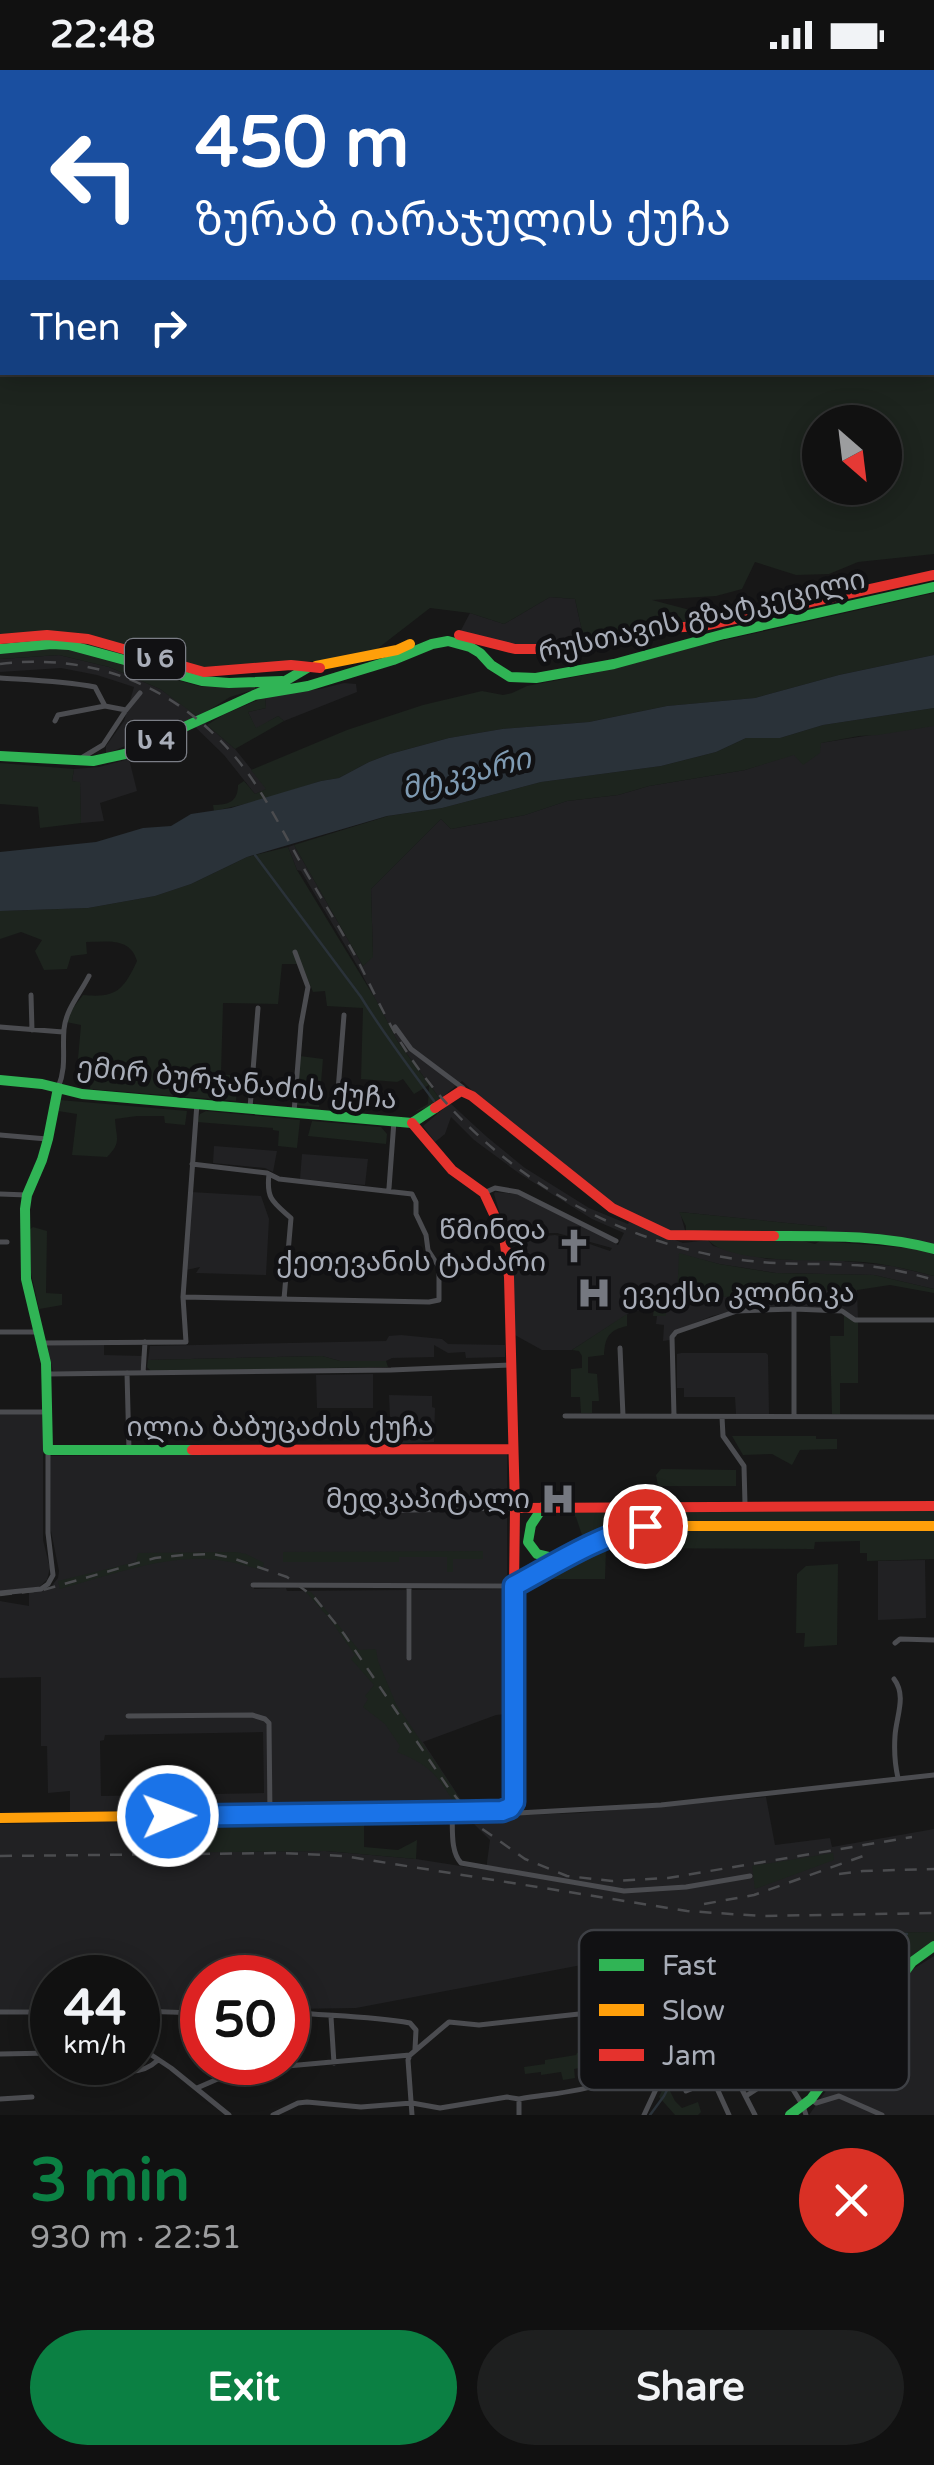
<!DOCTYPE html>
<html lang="en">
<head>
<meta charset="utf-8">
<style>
	:root { --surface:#111; --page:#1e1f1f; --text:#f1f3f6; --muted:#9c9d9f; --line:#303131; --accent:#0b8043 }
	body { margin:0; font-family:"Varela Round","Noto Sans Georgian",sans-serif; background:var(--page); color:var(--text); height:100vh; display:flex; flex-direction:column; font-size:38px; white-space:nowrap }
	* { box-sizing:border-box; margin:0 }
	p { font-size:32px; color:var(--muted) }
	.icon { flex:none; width:55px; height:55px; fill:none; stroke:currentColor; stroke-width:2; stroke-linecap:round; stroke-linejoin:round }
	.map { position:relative; height:2045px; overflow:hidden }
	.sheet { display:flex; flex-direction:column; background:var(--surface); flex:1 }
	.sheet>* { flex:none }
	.guide { position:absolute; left:0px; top:0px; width:935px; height:305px; box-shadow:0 5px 25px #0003,0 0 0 2px var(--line); background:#1a4fa0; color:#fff; overflow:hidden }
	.needle { width:65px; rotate:152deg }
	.tools { position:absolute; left:802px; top:335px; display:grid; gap:20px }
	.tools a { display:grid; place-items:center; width:100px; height:100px; border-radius:50%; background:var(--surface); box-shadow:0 5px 25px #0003,0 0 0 2px var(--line); font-size:50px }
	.speed { position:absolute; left:30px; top:1885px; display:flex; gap:20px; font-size:50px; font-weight:700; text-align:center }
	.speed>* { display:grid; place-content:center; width:130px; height:130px; border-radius:50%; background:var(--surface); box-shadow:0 5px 25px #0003,0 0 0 2px var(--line); line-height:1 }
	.speed small { font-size:25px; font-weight:400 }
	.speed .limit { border:15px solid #d22; background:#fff; color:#111 }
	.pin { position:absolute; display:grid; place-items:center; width:85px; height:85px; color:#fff; margin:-42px; border:5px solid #fff; border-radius:50%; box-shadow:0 2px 10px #0007 }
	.me { position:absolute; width:110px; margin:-55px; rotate:89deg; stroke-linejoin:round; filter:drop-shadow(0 0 8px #0008) }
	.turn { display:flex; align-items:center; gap:35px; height:210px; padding:0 30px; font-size:45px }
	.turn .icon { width:130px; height:130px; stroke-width:2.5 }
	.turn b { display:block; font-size:70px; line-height:85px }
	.then { display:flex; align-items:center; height:95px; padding:0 30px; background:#0003; gap:20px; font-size:38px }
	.round { display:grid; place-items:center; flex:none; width:105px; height:105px; border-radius:52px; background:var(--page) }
	.overview { display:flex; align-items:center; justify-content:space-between; height:170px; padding:0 30px }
	h1 { font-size:60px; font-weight:700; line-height:75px; color:var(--accent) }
	.primary-button { display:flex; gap:20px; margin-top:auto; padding:20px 30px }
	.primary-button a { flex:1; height:115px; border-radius:60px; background:var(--accent); color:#fff; font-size:40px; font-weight:700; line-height:115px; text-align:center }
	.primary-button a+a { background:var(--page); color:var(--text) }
	.status { display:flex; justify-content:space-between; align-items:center; height:70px; padding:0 50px; background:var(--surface); direction:ltr }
	.status svg { height:28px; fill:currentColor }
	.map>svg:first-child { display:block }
	.built { fill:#212123; fill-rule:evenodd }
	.green { fill:#1d241e; fill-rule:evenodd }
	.water { fill:#2a3239 }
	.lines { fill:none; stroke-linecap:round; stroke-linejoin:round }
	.stream { stroke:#2a3239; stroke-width:2.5 }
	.street { stroke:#4b4c50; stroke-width:5 }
	.fast { stroke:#30b455; stroke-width:10 }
	.slow { stroke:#ff9f0a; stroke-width:10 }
	.jam { stroke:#e5322d; stroke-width:10 }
	.rail { stroke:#4b4c4f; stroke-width:2.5; stroke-dasharray:12 10; stroke-linecap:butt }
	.route-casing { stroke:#114b97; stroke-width:25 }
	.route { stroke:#1a73e8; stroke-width:18 }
	.labels { text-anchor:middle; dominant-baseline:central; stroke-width:9; stroke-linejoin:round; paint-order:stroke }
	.shield { fill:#111113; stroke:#7b7e86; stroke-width:2.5 }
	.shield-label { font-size:25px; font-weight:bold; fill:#a8adb8 }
	.street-label { font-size:28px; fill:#a8adb8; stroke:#111113 }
	.poi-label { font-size:28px; fill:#a8adb8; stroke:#111113; text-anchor:end }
	.water-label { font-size:30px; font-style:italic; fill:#7f9bb3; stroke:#111113 }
	.key { fill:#111113; stroke:#3e4045; stroke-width:2.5 }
	.key-label { font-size:28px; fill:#a8adb8 }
</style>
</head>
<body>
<div class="status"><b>22:48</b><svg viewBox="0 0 49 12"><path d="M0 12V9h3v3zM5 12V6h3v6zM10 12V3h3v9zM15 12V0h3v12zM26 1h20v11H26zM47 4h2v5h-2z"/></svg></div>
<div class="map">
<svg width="934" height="2045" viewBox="0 0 934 2045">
	<rect width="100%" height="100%" fill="#171717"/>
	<path class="built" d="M550 527 575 529 584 570 553 576H516L460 562 470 543 504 554Z
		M59 585 109 597 160 619 185 636 235 679 267 719 255 724 224 685 188 650 106 684V676L124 651 134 617 97 605 61 598 0 602V589Z
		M344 613 356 614 357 622 284 651 278 646 256 659 248 642 266 638 265 627 320 619Z
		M929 656H934V1176L826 1163V1157L680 1142 686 1164 674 1163 616 1137 483 1031 462 1011 440 1029 398 972 358 897 301 801 297 800 288 777 294 775 363 896 373 886 371 819 441 749 451 759 525 745 567 731 618 725 649 716 745 700 794 684 820 673Z
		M129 689 137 721 100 733 104 751 81 753 80 713 72 711 74 699 99 697Z
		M450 1033 487 1067 525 1098 589 1138 628 1154 629 1152 683 1173 708 1170 713 1176 767 1189 833 1190 893 1196 934 1206V1219L874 1205 776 1203 719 1194 680 1184 677 1229 654 1238 631 1242 572 1280H542L513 1264 508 1170 555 1165 575 1169 610 1181 612 1178 557 1163 506 1164 494 1124 495 1122 518 1124 618 1175 624 1163 592 1149 520 1104 474 1070 451 1047 445 1064 435 1072 423 1056Z
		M214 1076 277 1081 273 1102 265 1098 213 1093Z
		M302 1084 368 1089 365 1115 300 1109Z
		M191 1122 261 1126 269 1149 266 1205 196 1203 200 1197 186 1200Z
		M757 1214 776 1215V1222L784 1215 824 1216 825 1220H857L858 1249 854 1248 846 1242 759 1239 748 1233V1227Z
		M718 1217 737 1227V1240L712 1246 673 1262 670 1270 663 1271 664 1255 656 1254 657 1246 665 1238 682 1236 681 1218Z
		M401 1265 442 1269 448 1274 505 1275V1287L466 1288 465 1282 448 1283 434 1275V1287L392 1288 386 1291H340L322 1286 148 1290 150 1276 386 1271 389 1266Z
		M104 1274V1285L143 1286 140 1301H53L47 1275Z
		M681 1283H766L768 1285 769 1344H736L735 1327H684V1318H677V1284Z
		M373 1304V1338H317L316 1305Z
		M389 1325 432 1326V1337L435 1338 434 1372 391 1374Z
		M0 1343H43V1470L50 1498 47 1510 39 1517 0 1521Z
		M507 1381V1513H253L254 1519 286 1518 287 1521 406 1520 407 1589 412 1588V1520L506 1519V1644L496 1645 423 1672 465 1736 70 1742V1721L48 1723 47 1676H41V1607L0 1608V1531L29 1536V1523L50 1518 58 1508 59 1501 51 1461 50 1386ZM263 1662 264 1723 101 1726 100 1671 104 1670 105 1665Z
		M925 1490 926 1548 878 1550V1491Z
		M766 1727 775 1775 830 1768 832 1777 934 1759V1862L631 1865 613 1889 356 1938 288 1939V1908H202V1939H138V1908H52V1939L0 1940V1754L137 1751V1782L326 1781 416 1789 486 1800 490 1770 467 1747 580 1743Z
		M934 1886V2045H809L910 1901Z"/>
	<path class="green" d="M0 0H934V484L858 492 829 504 796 505 755 492 742 519 716 526 652 530 709 545 730 543 699 552 584 570 575 529 550 527 504 554 470 543 430 538 377 579 346 588 219 600 0 566ZM2 2H932V302H2ZM820 352H885V418H820Z
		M934 523V585L839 605 755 628 667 636 589 652 502 659 449 668 390 684 369 692 339 708 321 711 262 730 214 741 213 735C228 735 238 732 238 715L244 711 255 724 266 719 251 700 347 660 423 635 482 621 503 625 512 623 527 616 590 604 694 577Z
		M62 578 202 617 275 613 230 627 198 647 160 619 109 597 59 585 0 589V584Z
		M265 627 266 638 248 642 256 658 278 646 284 651 235 679 207 655 223 645Z
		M934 638V656L878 665 859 666 821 673 820 683 803 695 794 685 745 700 649 716 618 725 567 731 525 745 451 759 441 749 371 819 373 887 363 896 294 775 388 746 442 738 541 712 661 696 716 682 746 668H780L823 655Z
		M0 693 74 699 72 711 80 712 81 753 40 758 38 737 0 734Z
		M288 777 297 800 376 930 398 972 440 1029 431 1036 414 1042 428 1034 429 1015 414 1024 403 1009 397 1012 361 1009 363 938 327 936 325 921 313 922 299 888 297 894H282L278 934 223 933 221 1004 238 1006 236 1031 90 1019 92 992 78 989 81 955 66 952 70 942 83 925C116 928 123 921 137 891 130 867 107 872 86 872L87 884 71 886 67 899 44 900 35 881 42 870 21 862 0 869V841L88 838 155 826 191 814 247 787Z
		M300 986 323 989 319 1037 296 1035Z
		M60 1030 187 1041 185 1055 165 1053 164 1046H137L115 1049C116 1068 122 1072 107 1087L72 1085 77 1044 58 1041Z
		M206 1041 300 1050 297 1078 278 1076 279 1061 273 1060V1058L197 1052 200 1044Z
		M312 1051 381 1057 387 1064 386 1074 308 1066Z
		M679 1142 827 1157 826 1163 714 1160 686 1164V1156Z
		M33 1157 47 1161 46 1223 62 1224V1235L39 1239 31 1203 29 1160Z
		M720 1169 799 1170 815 1174 820 1171 909 1178 934 1183V1206C911 1200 887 1194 863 1192 828 1189 730 1195 708 1170Z
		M679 1183 719 1194 775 1203 874 1205 934 1219V1223L890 1215 857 1220H824L823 1216 785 1215 783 1222 776 1223V1215L757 1214 756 1227 748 1228 749 1232 759 1233V1239L737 1240V1228L718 1226 717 1217 682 1218V1236L666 1238V1246H653L654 1238 677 1228Z
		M627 1244V1256C609 1260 605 1267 604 1285L588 1287V1303L597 1304 599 1331H592V1343H581L580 1327H571V1299L582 1298V1286L579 1281 572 1280Z
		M844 1244 858 1251V1313H840V1344H832L830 1266H844Z
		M322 1286 340 1291H386L388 1297 151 1301 147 1297 148 1290Z
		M732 1366H816V1369H837V1379L800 1380 792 1395 772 1384 743 1385Z
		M661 1399 736 1400V1416H658L656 1405Z
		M934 1441V1453L643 1454 585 1474 576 1447 566 1442Z
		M934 1458V1489L867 1491V1483H860V1471L815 1472 814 1479 606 1478 605 1509H539L605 1476V1474L642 1459Z
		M483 1481V1489H453V1502H447V1487H399V1492H283V1482Z
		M236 1482 246 1484 264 1493 262 1500C244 1495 226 1490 207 1489 158 1487 108 1506 60 1519L58 1511 136 1492 138 1483Z
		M838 1494 837 1575 804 1577 805 1563H796L797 1504 806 1496Z
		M305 1521 311 1522 359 1580 376 1579 378 1591 396 1634 462 1732 456 1735C436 1705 432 1696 397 1682L400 1676 385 1654 363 1637 368 1629 365 1626 374 1615 351 1589 355 1585 329 1548Z
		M418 1747V1755H364V1777L398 1780 417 1770 416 1789 326 1781 137 1783V1751Z
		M833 1783 834 1790 755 1819 752 1796Z
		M934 1862V1873L917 1882 885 1920 863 1925 865 1874 776 1873 775 1869 702 1870 701 1898 698 1907 615 1918 613 1889 631 1865Z
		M701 1910 702 1924 696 1926 700 1943H706L707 1947 716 1946 718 1955 772 1946 774 1955 756 1957 757 1963 693 1977 684 1987 676 2007 679 2015 670 2021 675 2031 682 2038 698 2032 701 2042 698 2045H675L659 2027 671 2001 668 1995 673 1991 670 1982 661 1984 658 1974 667 1971V1968L674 1964 676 1968 688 1962 681 1943 671 1947 669 1936 681 1934 680 1914Z
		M627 1952 629 1969 622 1971 623 1979 604 1982 606 1997 600 1998 598 1991 590 1992V1996L574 1999 575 2008 563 2010 561 2002 541 2005V2002L525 2004 524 1997 545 1994V1990L576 1985 577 1983 592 1980 591 1974 615 1970 613 1954Z"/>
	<path class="water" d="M934 585V638L823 655 780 668H746L716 682 661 696 541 712 442 738 387 746 247 787 191 814 155 826 88 838 0 841V782L96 772 143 758 171 756 191 744 231 738 321 711 339 708 369 692 390 684 449 668 502 659 589 652 667 636 755 628 839 605Z"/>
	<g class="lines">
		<path class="stream" d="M255 785 361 927C383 963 409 997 434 1031
			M650 2045 664 2026 676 2003 680 1989 690 1976 692 1959 683 1915 686 1898 699 1870 716 1866 907 1864"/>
		<path class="street" d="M333 2 337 0
			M556 2 561 0
			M0 30H2
			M0 184 2 181
			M0 608C31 610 64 611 95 617L105 636 126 640
			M55 651 58 645 105 636
			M83 687 103 675 126 640 140 623
			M31 925 32 960
			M0 957 63 962
			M395 957 411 979 463 1018 461 1021
			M58 1018C67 996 62 981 64 959 66 939 80 924 89 906
			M250 1038 258 938
			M294 1042 301 955 308 917 295 882
			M336 1046 344 945
			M0 1065 47 1069
			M269 1104C266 1129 273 1132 291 1148L284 1229
			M389 1118 394 1051
			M484 1123 495 1118 518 1122 616 1171
			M0 1124 27 1125
			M0 1172H7
			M183 1227 429 1232 439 1230V1197L428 1180 426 1165 416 1144V1132L412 1124 279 1109 267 1103 192 1094
			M0 1262H37
			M43 1273 186 1272 183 1227 197 1033
			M620 1278 623 1346
			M127 1303 129 1380
			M143 1303 145 1272
			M47 1304 391 1300 511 1295
			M0 1342H47
			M565 1346 934 1347
			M674 1346 672 1267 676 1262 737 1241 794 1239 842 1241 855 1250H934
			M794 1346V1239
			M722 1347 723 1366 744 1396 745 1434
			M364 1441 515 1438
			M253 1515 514 1516
			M0 1523 41 1519 48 1514 53 1505 48 1463V1380
			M895 1573 900 1569 934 1570
			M409 1588V1516
			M894 1609C907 1626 896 1647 895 1666 894 1681 895 1695 898 1708
			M128 1646 252 1645 265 1649 269 1653 270 1745
			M510 1738 518 1743 661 1735 934 1705
			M452 1742C453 1759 450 1781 461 1793L624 1821 686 1817 750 1806
			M778 1878 858 1879 861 1880 876 1927
			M687 1929 725 1922H764L846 1927 863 1936
			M138 1941 202 1943
			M0 1942H52
			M288 1942C328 1946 369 1946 410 1953L416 1960 415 1979
			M331 1947 334 1993
			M859 1951C858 1935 871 1927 885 1927
			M760 1965 803 2036 806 2045
			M138 1976 171 1998 229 2045
			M701 1983 729 2045
			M0 1984 52 1983
			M98 1992C119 2002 140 2007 158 1990
			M728 1992 755 2045
			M197 2018 220 2008 265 1998 410 1985
			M686 2021 711 2011
			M746 2026 859 1952
			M0 2029 32 2027
			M811 2029 816 2033 839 2026 882 2045
			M273 2045 298 2033 307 2032 361 2037 412 2033 440 2038 507 2027 519 2029C545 2024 576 2023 601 2014 622 2007 635 1984 659 1992L664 2002 644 2045
			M412 2045 408 1990 410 1985 449 1952 479 1955 643 1937 681 1930
			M519 2045V2029"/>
		<path class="fast" d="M0 579 52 574 69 575 202 611 229 613 282 611
			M254 625 308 616 393 590 432 574 448 571 470 577 480 583 491 595 510 607 536 608 614 594 724 564 934 517
			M0 686 93 691 125 684 285 611 309 597
			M0 1010 42 1014 82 1024 412 1053 435 1038
			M58 1018 48 1069 42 1090 27 1125 25 1139 26 1209 46 1293 48 1380H192
			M774 1166C827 1166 882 1165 934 1179
			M543 1437 531 1455 528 1472 537 1484 558 1489
			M513 1703 514 1516
			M790 2045 811 2029 912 1892 934 1876"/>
		<path class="slow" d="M316 596 397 580 410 574
			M677 1456H934
			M0 1748 502 1741 510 1738 513 1732V1703"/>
		<path class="jam" d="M459 565 515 579H552L665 558 703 556 934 505
			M0 569 47 565 88 569 204 602 291 595 320 598
			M435 1038 461 1021 472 1026 612 1138 669 1165 774 1166
			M412 1053 452 1100 484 1123 504 1166 509 1207 515 1438
			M192 1380 513 1379
			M677 1456C666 1456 655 1455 645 1456 601 1462 552 1495 514 1516L515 1438 934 1436"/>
		<path class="rail" d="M0 594C104 581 195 625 254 712 272 739 287 769 303 797 321 828 340 858 357 889 372 918 385 948 403 976 434 1025 476 1068 523 1102 591 1152 677 1185 761 1192 791 1195 822 1193 852 1195 880 1196 907 1202 934 1210
			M0 1525 43 1520 155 1488 184 1485 213 1484 232 1488 287 1507 314 1527 344 1564 447 1716 481 1758 525 1789 567 1806 612 1811 668 1808 912 1767
			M0 1786 281 1783 344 1786 687 1841 761 1846 934 1843
			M839 1804 863 1801 934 1799
			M704 1834 754 1825 866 1785"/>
	</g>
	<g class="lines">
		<g class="route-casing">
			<path id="route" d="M168 1746 452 1742 502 1741 510 1738 514 1732V1516C553 1495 601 1464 645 1456"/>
		</g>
		<use href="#route" class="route"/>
	</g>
	<defs>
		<g id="church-bare" transform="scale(2.7)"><path d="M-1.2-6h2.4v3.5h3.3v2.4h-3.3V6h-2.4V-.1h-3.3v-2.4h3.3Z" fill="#757880" stroke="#111113" stroke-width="2.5" paint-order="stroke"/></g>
		<g id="hospital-bare" transform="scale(2.7)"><path d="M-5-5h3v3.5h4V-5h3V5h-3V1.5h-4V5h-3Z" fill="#757880" stroke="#111113" stroke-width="2.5" paint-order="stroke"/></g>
	</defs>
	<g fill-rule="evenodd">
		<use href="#church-bare" x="574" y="1176"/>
		<use href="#hospital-bare" x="594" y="1223"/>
		<use href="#hospital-bare" x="558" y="1429"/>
	</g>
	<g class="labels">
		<g class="shield">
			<rect x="125" y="569" width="60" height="40" rx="8"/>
			<rect x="126" y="651" width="60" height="40" rx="8"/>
		</g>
		<g class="shield-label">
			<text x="155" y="589">ს 6</text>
			<text x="156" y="671">ს 4</text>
		</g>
		<g class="street-label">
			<text transform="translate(702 546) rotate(-13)">რუსთავის გზატკეცილი</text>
			<text transform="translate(237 1013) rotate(6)">ემირ ბურჯანაძის ქუჩა</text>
			<text x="280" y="1357">ილია ბაბუცაძის ქუჩა</text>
		</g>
		<g class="poi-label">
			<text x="546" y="1160">წმინდა<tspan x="546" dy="32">ქეთევანის ტაძარი</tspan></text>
			<text x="622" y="1223" text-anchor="start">ევექსი კლინიკა</text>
			<text x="530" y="1429">მედკაპიტალი</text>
		</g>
		<g class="water-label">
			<text transform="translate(466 704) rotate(-14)">მტკვარი</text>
		</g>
	</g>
	<rect x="579" y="1860" width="330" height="160" rx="15" class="key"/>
	<rect x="599" y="1889" width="45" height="12" fill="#30b455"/>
	<rect x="599" y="1934" width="45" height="12" fill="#ff9f0a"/>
	<rect x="599" y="1979" width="45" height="12" fill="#e5322d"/>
	<g class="key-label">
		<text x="662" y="1905">Fast</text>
		<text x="662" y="1950">Slow</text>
		<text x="662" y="1995">Jam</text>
	</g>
</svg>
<div class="tools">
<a><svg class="needle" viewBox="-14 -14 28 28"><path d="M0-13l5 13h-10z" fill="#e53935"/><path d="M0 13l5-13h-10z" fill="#9c9d9f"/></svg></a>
</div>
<div class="speed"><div>44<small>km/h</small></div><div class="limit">50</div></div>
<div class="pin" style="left:645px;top:1456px;background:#d93025"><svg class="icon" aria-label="arrive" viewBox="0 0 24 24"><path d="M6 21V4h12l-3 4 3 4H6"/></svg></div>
<svg class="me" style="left:168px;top:1746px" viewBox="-20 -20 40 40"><circle r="17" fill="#1a73e8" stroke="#fff" stroke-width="3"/><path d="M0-11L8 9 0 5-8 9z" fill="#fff"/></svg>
<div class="guide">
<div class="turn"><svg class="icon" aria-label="left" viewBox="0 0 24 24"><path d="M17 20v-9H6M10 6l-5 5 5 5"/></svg><div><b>450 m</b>ზურაბ იარაჯულის ქუჩა</div></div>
<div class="then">Then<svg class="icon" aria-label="right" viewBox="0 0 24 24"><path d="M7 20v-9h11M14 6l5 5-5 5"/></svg></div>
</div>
</div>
<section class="sheet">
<div class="overview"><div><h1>3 min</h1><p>930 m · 22:51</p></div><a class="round" style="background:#d93025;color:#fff"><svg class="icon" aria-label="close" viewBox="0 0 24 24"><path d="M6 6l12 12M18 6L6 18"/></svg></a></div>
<div class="primary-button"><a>Exit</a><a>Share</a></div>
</section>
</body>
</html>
